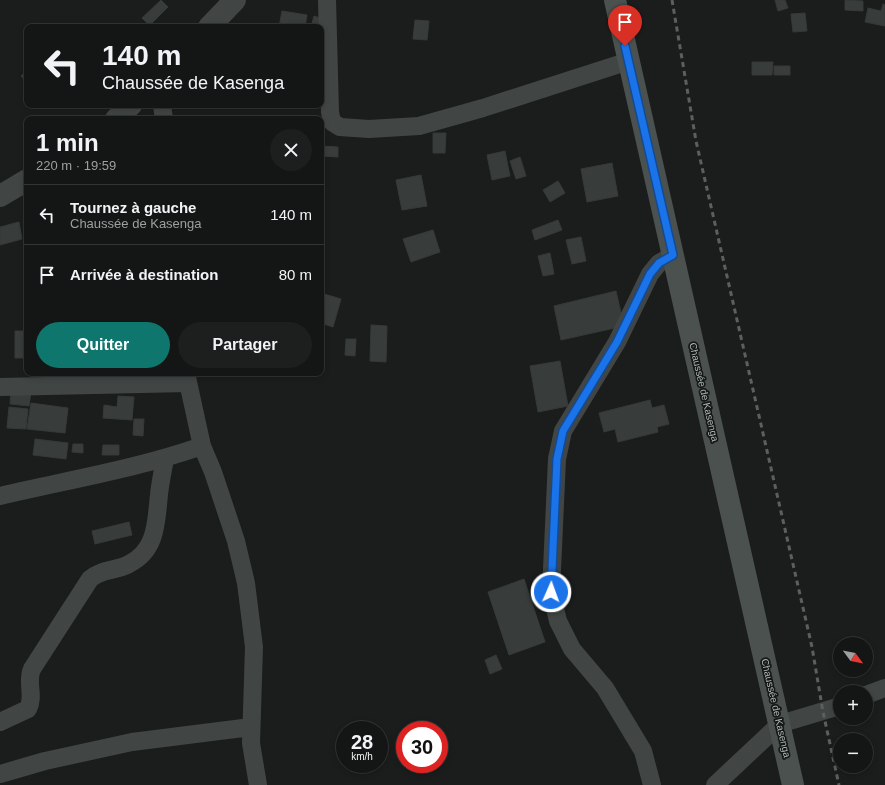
<!DOCTYPE html>
<html lang="fr">
<head>
<meta charset="utf-8">
<style>
	:root { --surface:#141615; --page:#1d1f1e; --text:#f1f3f6; --muted:#9d9fa0; --line:#333534; --accent:#0f766e }
	body { margin:0; font-family:Arial,sans-serif; background:var(--page); color:var(--text); height:100vh; display:flex; flex-direction:column; font-size:15px; white-space:nowrap }
	* { box-sizing:border-box; margin:0 }
	p { font-size:13px; color:var(--muted) }
	.icon { flex:none; width:22px; height:22px; fill:none; stroke:currentColor; stroke-width:2; stroke-linecap:round; stroke-linejoin:round }
	.map { position:relative; flex:1; overflow:hidden }
	.drawer { position:absolute; left:24px; top:116px; width:300px; height:260px; display:flex; flex-direction:column; background:var(--surface); border-radius:8px; box-shadow:0 2px 6px #0003,0 0 0 1px var(--line) }
	.drawer>* { flex:none }
	.hud { position:absolute; left:24px; top:24px; width:300px; height:84px; border-radius:8px; box-shadow:0 2px 6px #0003,0 0 0 1px var(--line); background:#141615; color:var(--text); overflow:hidden }
	.needle { width:26px; rotate:122deg }
	.controls { position:absolute; left:833px; top:637px; display:grid; gap:8px }
	.controls a { display:grid; place-items:center; width:40px; height:40px; border-radius:50%; background:var(--surface); box-shadow:0 2px 6px #0003,0 0 0 1px var(--line); font-size:20px }
	.speed { position:absolute; left:336px; top:721px; display:flex; gap:8px; font-size:20px; font-weight:700; text-align:center }
	.speed>* { display:grid; place-content:center; width:52px; height:52px; border-radius:50%; background:var(--surface); box-shadow:0 2px 6px #0003,0 0 0 1px var(--line); line-height:1 }
	.speed small { font-size:10px; font-weight:400 }
	.speed .limit { border:6px solid #d22; background:#fff; color:#111 }
	.pin { position:absolute; display:grid; place-items:center; width:34px; height:34px; color:#fff; margin:-41px -17px; border-radius:50% 50% 50% 0; rotate:-45deg; box-shadow:0 0 4px #0007 }
	.pin .icon { rotate:45deg }
	.me { position:absolute; width:44px; margin:-22px; rotate:2deg; stroke-linejoin:round; filter:drop-shadow(0 0 3px #0008) }
	.turn { display:flex; align-items:center; gap:14px; height:84px; padding:0 12px; font-size:18px }
	.turn .icon { width:52px; height:52px; stroke-width:2.5 }
	.turn b { display:block; font-size:28px; line-height:34px }
	.round { display:grid; place-items:center; flex:none; width:42px; height:42px; border-radius:21px; background:var(--page) }
	.summary { display:flex; align-items:center; justify-content:space-between; height:68px; padding:0 12px }
	h1 { font-size:24px; font-weight:700; line-height:30px }
	.primary-button { display:flex; gap:8px; margin-top:auto; padding:8px 12px }
	.primary-button a { flex:1; height:46px; border-radius:24px; background:var(--accent); color:#fff; font-size:16px; font-weight:700; line-height:46px; text-align:center }
	.primary-button a+a { background:var(--page); color:var(--text) }
	ul { padding:0; list-style:none }
	li { display:flex; align-items:center; gap:12px; height:60px; padding:0 12px; border-top:1px solid var(--line) }
	li div { flex:1 }
	li b { display:block; font-size:15px }
	li em { font-style:normal }
	.map>svg:first-child { display:block }
	.building { fill:#383c3b; stroke:#353938 }
	.lines { fill:none; stroke-linecap:round; stroke-linejoin:round }
	.minor { stroke:#414645; stroke-width:18 }
	.tertiary { stroke:#414645; stroke-width:22 }
	.secondary { stroke:#4a514e; stroke-width:22 }
	.rail { stroke:#5a605d; stroke-width:3; stroke-dasharray:5 4; stroke-linecap:butt }
	.route-casing { stroke:#114b97; stroke-width:10 }
	.route { stroke:#1a73e8; stroke-width:7 }
	.labels { text-anchor:middle; dominant-baseline:central; stroke-width:3.5; stroke-linejoin:round; paint-order:stroke }
	.street-label { font-size:10px; fill:#afbbb5; stroke:#161817 }
</style>
</head>
<body>
<div class="map">
<svg width="885" height="785" viewBox="0 0 885 785">
	<rect width="100%" height="100%" fill="#1b1d1c"/>
	<path class="building" d="M161 0 168 7 151 24 154 27H143L147 23 142 18Z
		M775 0H785L788 8 778 11Z
		M845 0 863 1V11L845 10Z
		M883 4 885 5V26L865 22 868 8 881 11Z
		M282 11 307 15 305 27H279Z
		M805 13 807 31 793 32 791 14Z
		M314 16 326 20 321 27H311Z
		M415 20 429 21 427 40 413 39Z
		M752 62H773L772 75H752Z
		M774 66H790V75H774Z
		M27 70V83L21 76Z
		M433 133H446L445 153H433Z
		M321 146 338 147V157L321 156Z
		M505 151 510 176 492 180 487 155Z
		M520 157 526 176 516 179 510 161Z
		M612 163 618 196 587 202 581 169Z
		M421 175 427 206 402 210 396 180Z
		M558 181 565 193 550 202 543 190Z
		M558 220 562 230 535 240 532 230Z
		M19 222 22 239 0 245V227Z
		M433 230 440 252 411 262 403 239Z
		M581 237 586 261 572 264 566 240Z
		M550 253 554 274 543 276 538 256Z
		M616 291 624 326 561 340 554 306Z
		M321 293 341 299 333 327 321 323Z
		M371 325 387 326 386 362 370 361Z
		M15 331H27V358H15Z
		M346 339H356L355 356 345 355Z
		M560 361 568 406 538 412 530 366Z
		M11 391 31 393 29 406 10 404Z
		M118 396 134 397 132 420 103 418 104 405 117 407Z
		M650 400 652 408 664 405 669 424 657 427 658 432 618 442 615 429 604 432 599 413Z
		M31 403 68 408 65 433 27 429Z
		M9 407 28 409 26 429 7 428Z
		M134 419H144L143 436 133 435Z
		M35 439 68 443 66 459 33 455Z
		M73 444H83V453L72 452Z
		M103 445H119V455H102Z
		M129 522 132 535 95 544 92 531Z
		M524 579 545 642 509 655 488 592Z
		M496 655 502 669 490 674 485 660Z"/>
	<g class="lines">
		<path class="minor" d="M327 0 330 112 332 122 340 127 369 129 419 126 483 108 629 61
			M162 105 164 119
			M186 373 202 446 213 472 236 541 246 583 254 647 251 743 258 785
			M0 387 187 383
			M0 496C68 480 136 469 202 446
			M866 695 885 688
			M0 722 28 709C35 696 26 682 32 669L90 579C101 569 116 571 129 564 157 550 156 522 159 495 160 483 163 471 165 458
			M0 774 45 761 132 742 251 727
			M652 785 643 751 605 688 572 649 558 621 551 592 557 459 563 431 617 342 650 274 659 263 673 255
			M715 785 780 724 840 706"/>
		<path class="tertiary" d="M209 27 235 0
			M116 119 131 105
			M0 196 27 180"/>
		<path class="secondary" d="M615 0 793 785"/>
		<path class="rail" d="M672 0 696 141 812 647 823 712 839 785"/>
	</g>
	<g class="lines">
		<g class="route-casing">
			<path id="route" d="M551 592 557 459 563 431 617 342 650 274 659 263 673 255 625 46"/>
		</g>
		<use href="#route" class="route"/>
	</g>
	<g class="labels">
		<g class="street-label">
			<text transform="translate(704 392) rotate(77)">Chaussée de Kasenga</text>
			<text transform="translate(776 708) rotate(77)">Chaussée de Kasenga</text>
		</g>
	</g>
</svg>
<div class="controls">
<a><svg class="needle" viewBox="-14 -14 28 28"><path d="M0-13l5 13h-10z" fill="#e53935"/><path d="M0 13l5-13h-10z" fill="#9d9fa0"/></svg></a>
<a>+</a>
<a>−</a>
</div>
<div class="speed"><div>28<small>km/h</small></div><div class="limit">30</div></div>
<div class="pin" style="left:625px;top:46px;background:#d93025"><svg class="icon" aria-label="arrive" viewBox="0 0 24 24"><path d="M6 21V4h12l-3 4 3 4H6"/></svg></div>
<svg class="me" style="left:551px;top:592px" viewBox="-20 -20 40 40"><circle r="17" fill="#1a73e8" stroke="#fff" stroke-width="3"/><path d="M0-11L8 9 0 5-8 9z" fill="#fff"/></svg>
<div class="hud">
<div class="turn"><svg class="icon" aria-label="left" viewBox="0 0 24 24"><path d="M17 20v-9H6M10 6l-5 5 5 5"/></svg><div><b>140 m</b>Chaussée de Kasenga</div></div>
</div>
<section class="drawer">
<div class="summary"><div><h1>1 min</h1><p>220 m · 19:59</p></div><a class="round"><svg class="icon" aria-label="close" viewBox="0 0 24 24"><path d="M6 6l12 12M18 6L6 18"/></svg></a></div>
<ul>
<li><svg class="icon" aria-label="left" viewBox="0 0 24 24"><path d="M17 20v-9H6M10 6l-5 5 5 5"/></svg><div><b>Tournez à gauche</b><p>Chaussée de Kasenga</p></div><em>140 m</em></li>
<li><svg class="icon" aria-label="arrive" viewBox="0 0 24 24"><path d="M6 21V4h12l-3 4 3 4H6"/></svg><div><b>Arrivée à destination</b></div><em>80 m</em></li>
</ul>
<div class="primary-button"><a>Quitter</a><a>Partager</a></div>
</section>
</div>
</body>
</html>
